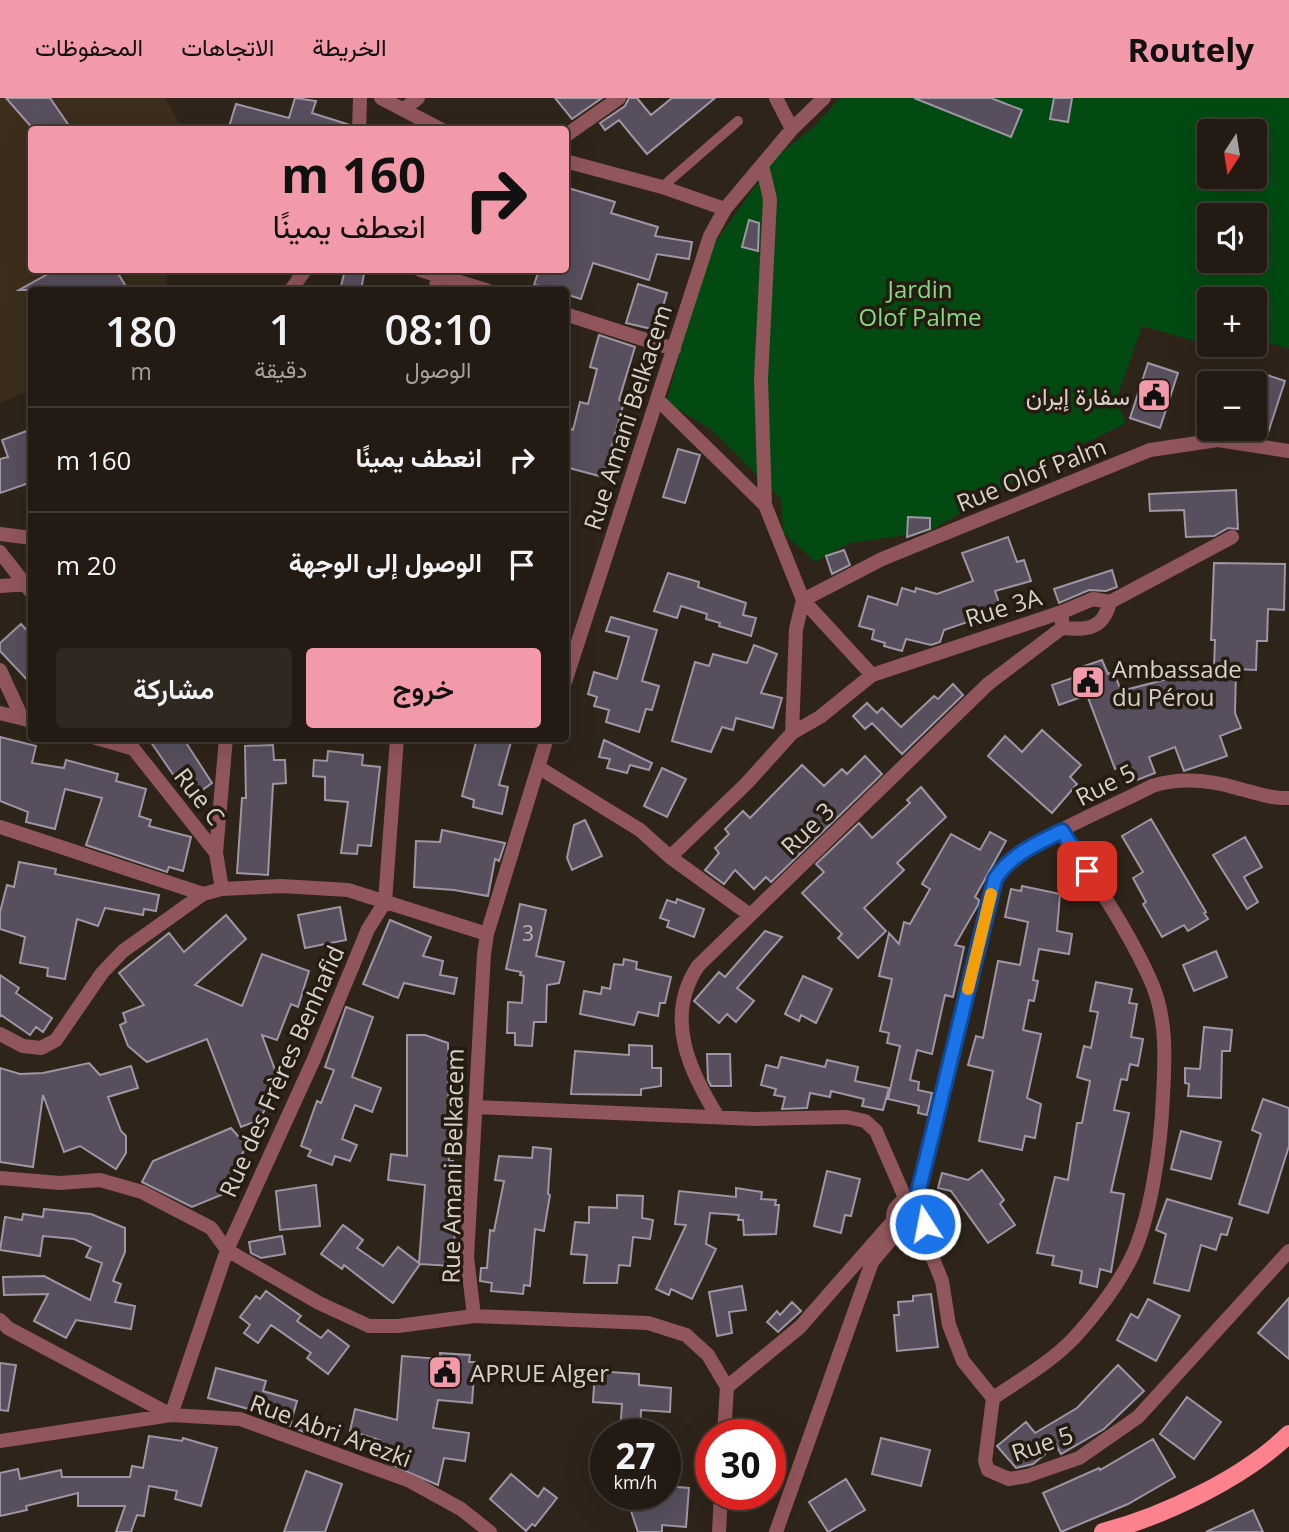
<!DOCTYPE html>
<html lang="ar">
<head>
<meta charset="utf-8">
<style>
	:root { --surface:#231b13; --page:#2f2821; --text:#f1f3f6; --muted:#a3a1a0; --line:#403933; --accent:#f39aaa }
	body { margin:0; font-family:"Open Sans",Vazirmatn,sans-serif; background:var(--page); color:var(--text); direction:rtl; height:100vh; display:flex; flex-direction:column; font-size:26px; white-space:nowrap }
	* { box-sizing:border-box; margin:0 }
	p { font-size:23px; color:var(--muted) }
	.icon { flex:none; width:38px; height:38px; fill:none; stroke:currentColor; stroke-width:2; stroke-linecap:round; stroke-linejoin:round }
	.map { position:relative; flex:1; overflow:hidden; direction:ltr }
	.sheet { position:absolute; left:28px; top:189px; width:541px; height:455px; display:flex; flex-direction:column; background:var(--surface); border-radius:7px; box-shadow:0 7px 28px #0002,0 0 0 2px var(--line); direction:rtl }
	.sheet>* { flex:none }
	.hud { position:absolute; left:28px; top:28px; width:541px; height:147px; border-radius:7px; box-shadow:0 7px 28px #0002,0 0 0 2px var(--line); direction:rtl; background:#f39aaa; color:#111; overflow:hidden }
	.needle { width:46px; rotate:192deg }
	.controls { position:absolute; left:1197px; top:21px; display:grid; gap:14px }
	.controls a { display:grid; place-items:center; width:70px; height:70px; border-radius:7px; background:var(--surface); box-shadow:0 7px 28px #0002,0 0 0 2px var(--line); font-size:35px }
	.speed { position:absolute; left:590px; top:1321px; display:flex; gap:14px; font-size:35px; font-weight:700; text-align:center }
	.speed>* { display:grid; place-content:center; width:91px; height:91px; border-radius:50%; background:var(--surface); box-shadow:0 7px 28px #0002,0 0 0 2px var(--line); line-height:1 }
	.speed small { font-size:18px; font-weight:400 }
	.speed .limit { border:10px solid #d22; background:#fff; color:#111 }
	.pin { position:absolute; display:grid; place-items:center; width:60px; height:60px; color:#fff; margin:-30px; border-radius:14px; box-shadow:0 4px 10px #0006 }
	.me { position:absolute; width:77px; margin:-38px; rotate:349deg; stroke-linejoin:round; filter:drop-shadow(0 0 5px #0008) }
	.turn { display:flex; align-items:center; gap:24px; height:147px; padding:0 28px; font-size:32px }
	.turn .icon { width:91px; height:91px; stroke-width:2.5 }
	.turn b { display:block; font-size:49px; line-height:60px }
	.eta { display:flex; justify-content:space-evenly; align-items:center; height:119px; text-align:center }
	.eta b { font-size:42px; font-weight:600; line-height:49px }
	.primary-button { display:flex; gap:14px; margin-top:auto; padding:14px 28px }
	.primary-button a { flex:1; height:80px; border-radius:7px; background:var(--accent); color:#111; font-size:28px; font-weight:600; line-height:80px; text-align:center }
	.primary-button a+a { background:var(--page); color:var(--text) }
	ul { padding:0; list-style:none }
	li { display:flex; align-items:center; gap:21px; height:105px; padding:0 28px; border-top:2px solid var(--line) }
	li div { flex:1 }
	li b { display:block; font-size:26px }
	li em { font-style:normal }
	header { display:flex; align-items:center; gap:42px; box-sizing:border-box; height:98px; padding:0 35px; background:var(--accent); color:#111 }
	header strong { font-size:33px }
	nav { display:flex; gap:38px; margin-inline-start:auto; font-size:24px }
	.map>svg:first-child { display:block }
	.built { fill:#3c2d1c }
	.green { fill:#034a12; fill-rule:evenodd }
	.building { fill:#574f5e; stroke:#9e95a5; stroke-width:2 }
	.lines { fill:none; stroke-linecap:round; stroke-linejoin:round }
	.service { stroke:#91565b; stroke-width:10 }
	.minor { stroke:#91565b; stroke-width:14 }
	.primary { stroke:#fb828e; stroke-width:18 }
	.route-casing { stroke:#114b97; stroke-width:18 }
	.route { stroke:#1a73e8; stroke-width:12 }
	.slow { stroke:#f59e0b; stroke-width:12 }
	.labels { text-anchor:middle; dominant-baseline:central; stroke-width:7; stroke-linejoin:round; paint-order:stroke }
	.number-label { font-size:21px; fill:#b8b0ae }
	.park-label { font-size:24px; fill:#81d986; stroke:#251b10 }
	.poi-label { font-size:24px; fill:#d8d0c9; stroke:#251b10; text-anchor:start }
	.street-label { font-size:24px; fill:#d8d0c9; stroke:#251b10 }
</style>
</head>
<body>
<header>
<strong>Routely</strong>
<nav><a>الخريطة</a><a>الاتجاهات</a><a>المحفوظات</a></nav>
</header>
<div class="map">
<svg width="1289" height="1434" viewBox="0 0 1289 1434">
	<rect width="100%" height="100%" fill="#2f2419"/>
	<path class="built" d="M0 0H165L183 31 32 32V172H167L166 192H32L31 292 0 305Z"/>
	<path class="green" d="M840 0H1289V251L1255 240V201H1209V247L1142 228 1116 302 1126 325 1049 363 928 434 850 445 815 464 783 434 781 401 710 330 666 305 707 156 776 59 814 29ZM1209 33H1255V79H1209ZM1209 117H1255V163H1209Z"/>
	<path class="building" d="M6 0H50L72 32H34Z
		M295 0 316 3 312 15 350 27 349 32H228L236 6 289 20Z
		M555 0H602L572 21Z
		M629 0H637L651 17 672 0H715L647 56 619 22 605 32 600 25 625 8Z
		M914 0H991L1022 12 1011 39Z
		M1054 0H1072L1068 24 1050 21Z
		M568 90 615 104 611 115 658 129 655 138 692 144 689 161 657 156 649 182 593 165 581 201 565 196V192L534 187 539 172H565V101Z
		M749 122 759 125 758 153 742 149Z
		M55 172H116L128 192H19Z
		M345 172 364 176 361 192H340Z
		M638 186 667 195 656 232 626 225Z
		M599 237 635 249 619 302 624 304 603 379 569 370 570 365 565 364V329L573 332 580 304 588 306 597 271 590 269Z
		M1148 265 1178 275 1160 330 1130 320Z
		M1255 273 1285 283 1267 338 1255 334Z
		M32 331V384L0 395V361L8 359 2 342Z
		M678 351 700 357 685 405 663 399Z
		M1236 392 1238 431 1228 430 1214 438 1186 439 1184 412 1150 413 1149 396Z
		M908 419 930 420V431L907 439Z
		M1008 439 1017 464 1024 462 1031 483 995 493 1003 517 975 527 973 522 944 532 940 544 931 547 906 541 902 553 884 548 885 545 872 541 874 532 859 528 868 498 897 507 902 490 915 494 916 490 937 496 973 483 962 455Z
		M844 452 850 467 832 476 826 458Z
		M1214 465 1285 466 1284 512 1268 511 1267 543H1257L1256 572 1236 571 1235 615 1241 630 1220 638 1227 658 1184 673 1175 649 1149 659 1155 675 1132 684 1126 667 1115 671 1087 597 1059 607 1052 587 1084 576 1081 569 1102 562 1108 576 1114 574 1121 593 1214 569 1215 542H1211Z
		M1112 472 1117 489 1106 493 1089 492 1059 505 1054 491Z
		M668 475 699 484 698 489 746 505 743 517 756 520 751 538 719 528 720 525 706 521 707 516 681 508 677 520 654 513Z
		M611 519 657 532 642 583 659 588 652 612 646 611 639 634 606 624 609 612 594 608 597 599 588 596 594 574 617 581 629 539 606 533Z
		M21 526 32 538V587L0 553V545Z
		M754 547 777 556 761 595 782 600 773 630 736 620 733 632 722 629 711 654 672 643 695 564 709 568 713 556 747 565Z
		M953 586 963 597 902 656 872 625 865 631 853 618 867 605 877 615 882 610 901 629 934 598 938 601Z
		M1042 632 1081 667 1070 679 1077 686 1052 715 988 658 1005 638 1022 654Z
		M0 639 36 648 32 665 64 670 66 662 118 676 116 683 146 691 139 718 151 722 149 728 191 739 183 773 169 769 167 774 86 747 102 700 65 691 55 731 26 724 28 714 0 703Z
		M148 640H183L212 685 190 701Z
		M477 640H512L499 687 508 689 502 716 473 709 474 702 462 698Z
		M604 642 652 665 649 672 630 667 627 675 607 670 610 661 599 659Z
		M273 647 274 662H285L286 685 273 686 268 777 237 775 242 700H246L245 648Z
		M328 653 363 657 362 667 380 669 371 748 358 747 357 756 341 755 348 704 325 702V679L313 678 314 662 327 663Z
		M865 658 882 676 771 784 766 779 754 791 735 772 724 786 705 772 719 755 715 750 729 736 725 731 743 713 750 720 802 667 824 688 842 671 847 676Z
		M662 670 686 681 667 719 644 708Z
		M921 689 946 719 897 765 904 772 864 810 886 833 858 860 838 840 842 836 802 795 824 774 816 766 859 725 872 740 910 705 907 702Z
		M1151 721 1206 814 1204 815 1208 821 1188 833 1184 827 1162 839 1143 806 1146 804 1133 780 1143 774 1122 738Z
		M585 722 602 758 572 772 567 760 574 727Z
		M442 732 505 745 499 763 495 761 488 798 454 792 414 789 416 743 440 744Z
		M990 734 1006 743 975 799 979 802 978 807 955 847 964 849 953 899 945 897 932 956 917 952 910 982 919 984 918 992 932 995 927 1017 918 1015 919 1008 888 1001 900 948 887 945 889 935 880 933 892 881 879 878 889 835 899 846 904 824 910 826 930 791 922 786 951 736 980 752Z
		M1245 739 1262 769 1244 779 1258 804 1247 811 1213 757Z
		M19 764 56 771 55 776 159 797 156 813 144 811 143 817 105 810 98 828 77 821 65 881 47 878 48 870 20 865 25 839 0 831V814L7 787 14 789Z
		M1022 788 1060 796 1057 833 1072 836 1069 856 1039 851 1033 882 1038 883 1034 903 1029 902 1023 932 1041 936 1027 1000 1041 1006 1035 1040 1025 1038 1022 1052 979 1043 993 973 968 967 976 938 983 940 998 863 1020 867 1028 824 1005 819 1011 791 1021 793Z
		M677 801 704 811 694 839 667 829 669 823 660 820 667 802 676 805Z
		M520 806 546 812 536 858 564 864 559 885 547 887 546 924H534L532 948 515 947V935H507L508 904 522 905 524 878 520 877 521 874 506 871Z
		M340 809 346 842 305 850 298 817Z
		M226 817 246 841 195 887 242 908 262 856 309 873 298 909 291 906 277 942 262 937 280 985 259 1022 241 1029 207 941 147 964 128 948 120 927 126 924 123 915 144 907 119 875 169 835 184 854Z
		M390 822 431 839 423 858 443 863 440 877 457 880 454 896 404 885 398 900 363 886Z
		M765 833 782 839 737 890 754 903 736 924 727 916 719 925 694 903 719 874 725 879Z
		M1216 853 1227 879 1194 893 1183 867Z
		M624 861 637 864 636 871 671 879 665 905H660L658 918 638 914 634 927 580 916 584 893 601 896 602 889 610 891 614 866 623 867Z
		M0 877 19 890 16 895 52 920 43 934 36 929 30 937 1 917 0 919Z
		M803 878 832 891 816 925 801 917 799 923 785 916Z
		M1096 884 1132 891 1129 905 1137 906 1131 939 1143 941 1138 968 1130 966 1127 982 1121 981 1114 1012 1129 1015 1111 1094 1124 1096 1111 1174 1100 1171 1097 1189 1080 1185 1082 1173 1052 1167 1054 1158 1037 1155 1055 1079 1068 1082 1077 1025H1082L1090 983 1077 979 1084 948 1091 950 1098 914 1090 913Z
		M346 909 373 919 352 979 381 990 372 1014 355 1007 342 1041 357 1047 350 1063 335 1058 332 1067 308 1058 311 1052 301 1048 317 1003 321 1005 334 972 325 969Z
		M1204 929 1232 932 1230 953H1222L1221 1000 1188 998 1189 986 1185 985V970L1200 971Z
		M407 937H425L448 945 449 1063H453L448 1098 458 1099 452 1168 420 1166 393 1205 344 1167 342 1171 321 1156 343 1127 363 1142 357 1150 383 1168 398 1149 419 1165 425 1087 388 1082 391 1056 407 1058Z
		M629 947 652 948V970H661V988L641 991V997L571 996 575 953 629 957Z
		M707 956H730L731 988H711L708 982Z
		M781 959 825 969 827 962 858 969 855 983 889 990 883 1012 862 1008 864 1001 831 993 830 999 810 995 807 1010 782 1011 785 999 774 997 776 991 761 987 766 967 778 970Z
		M89 965 100 977 131 968 138 990 108 999 121 1033 126 1038V1055L116 1071 80 1048 64 1054 43 997 33 1069 0 1064V970L20 976 43 975Z
		M1263 1001 1289 1010V1048L1268 1115 1239 1106 1261 1036 1252 1032Z
		M231 1030 247 1048 223 1087 226 1095 192 1109 142 1084 153 1063Z
		M1181 1033 1221 1044 1211 1081 1171 1071Z
		M533 1049 551 1051 548 1096 550 1097 544 1133 535 1131 530 1188 524 1187 523 1196 491 1193 492 1185 480 1183 481 1170H487L490 1132 494 1133 504 1083 495 1082 499 1058 532 1060Z
		M982 1072 1004 1102 1000 1106 1015 1127 988 1145 951 1093 938 1090 942 1075 968 1082Z
		M827 1073 860 1081 851 1118 845 1117 841 1135 814 1128Z
		M316 1087 320 1128 280 1132 276 1093Z
		M736 1090 762 1094 761 1101 776 1102 775 1107H779L776 1136 744 1137 743 1122H738L739 1117 710 1115 706 1146 716 1151 692 1201 671 1191 669 1197 656 1191 686 1127 675 1126 679 1093 736 1099Z
		M617 1097 643 1098 642 1120 653 1122 650 1141 633 1139 630 1168 619 1167 617 1185H584L587 1157 571 1156 575 1124 589 1125V1109L617 1110Z
		M1167 1101 1232 1120 1227 1137 1221 1136 1216 1152 1201 1147 1189 1193 1154 1185 1166 1136 1156 1132Z
		M44 1111 91 1116 125 1130V1154L113 1183 121 1186 115 1204 135 1208 131 1231 76 1222 66 1240 34 1223 48 1196 4 1197 3 1179 44 1178 90 1202 102 1165 86 1159 91 1149 74 1141 43 1138 40 1158 0 1152 5 1119 22 1122 23 1116 43 1119Z
		M282 1138 285 1156 261 1160 251 1155 249 1144Z
		M742 1188 746 1212 729 1214 732 1235 717 1238 709 1194Z
		M266 1193 301 1218 297 1223 321 1240 328 1232 349 1248 328 1276 307 1260 311 1255 271 1227 258 1245 244 1235 250 1227 240 1219 256 1198 260 1201Z
		M931 1196 938 1249 897 1253 894 1217H899L898 1204 913 1203V1198Z
		M1289 1200V1261L1258 1235Z
		M1148 1201 1180 1218 1156 1263 1117 1242 1131 1216 1138 1220Z
		M792 1204 801 1213 778 1234 767 1224 777 1213 780 1217Z
		M440 1255 470 1257 469 1264H475L472 1305 438 1302 433 1330 469 1335 465 1363 444 1360 438 1387 375 1360 379 1342 350 1333 355 1311 397 1322 402 1258 440 1261Z
		M0 1265 16 1267 8 1313 0 1312Z
		M1118 1267 1144 1293 1104 1331 1061 1356 1056 1347 1033 1366 1016 1370 997 1348 1026 1324 1035 1335 1077 1310Z
		M216 1270 266 1283 263 1293 297 1303 290 1328 263 1319 264 1315 208 1300Z
		M595 1273 639 1276V1287L671 1290 670 1314 641 1312 640 1336 620 1335 622 1306 593 1304Z
		M1187 1299 1221 1324 1194 1361 1160 1336Z
		M298 1322 322 1328 319 1340 296 1331Z
		M149 1338 182 1343 183 1340 217 1350 201 1408 175 1401 177 1393 149 1388 144 1418 137 1417 131 1434H116L125 1408H78V1395L26 1408 27 1412 0 1418V1375L18 1371 20 1381 61 1372 62 1379H130L132 1368 143 1370Z
		M881 1340 930 1352 921 1388 872 1376Z
		M1153 1341 1175 1379 1128 1406 1061 1434 1043 1395 1099 1370 1100 1372Z
		M306 1373 342 1386 325 1434H284Z
		M511 1376 538 1399 544 1390 557 1400 535 1428 532 1426 526 1433 490 1401Z
		M846 1381 865 1412 828 1434 809 1404Z
		M665 1388 689 1390 686 1429 662 1427V1434H638L629 1407 635 1405V1396H665Z
		M1253 1412 1263 1434H1206Z"/>
	<g class="lines">
		<path class="service" d="M662 89 738 23"/>
		<path class="minor" d="M381 0 442 32
			M403 12 418 0
			M792 31 824 0
			M359 32 360 0
			M565 38 619 0
			M565 63 662 89 725 111
			M762 67 770 101 761 281 765 407 803 502 872 577
			M420 172 486 192
			M291 192 305 172
			M436 192 437 178
			M565 216 674 251
			M657 301 765 407
			M0 436 32 440
			M0 454 32 495
			M0 488 30 486
			M803 502 882 461 1150 352 1218 342 1289 353
			M1062 530C1087 532 1103 532 1110 504
			M0 572 22 620
			M565 584 710 138 725 111 792 31 776 0
			M0 615 32 623
			M792 635 796 531 803 502
			M96 640 131 650
			M125 640 216 755 222 791
			M538 669 640 732 670 759 750 817
			M0 729 203 796
			M216 755 226 640
			M670 759 747 685 792 635 820 619 872 577 1062 514 1093 501 1110 504 1232 439
			M0 936 23 948 41 950 56 942 102 875 123 853 203 796 222 791 281 788 348 792 487 836
			M476 1009 756 1021 847 1019 865 1023 876 1033 906 1102
			M718 1019C689 973 664 919 698 868L988 586 1062 530V514
			M0 1080 60 1085 100 1082 142 1094 211 1130 227 1152 319 1205 369 1228H398L474 1218 648 1225 686 1237 708 1257 727 1289 724 1337
			M893 1119a17 17 0 1 1 34 0a17 17 0 1 1-34 0Z
			M916 1103 985 817C990 802 992 784 1001 771 1020 746 1119 706 1152 688 1181 679 1211 682 1240 691 1257 695 1271 701 1289 700
			M921 1131 942 1183 949 1227 963 1263 993 1300 985 1363 988 1372 1009 1381 1027 1378 1079 1360 1138 1319 1289 1153
			M474 1218 467 1159 484 856 487 836 547 640
			M0 1222 8 1230 171 1317 240 1321 410 1383 461 1411 490 1434
			M727 1289 800 1229 893 1123
			M993 1300C1020 1282 1051 1264 1074 1240 1093 1219 1113 1194 1127 1168 1151 1126 1161 1046 1163 998 1165 961 1167 924 1153 888 1130 834 1094 783 1062 733
			M171 1317 227 1152 314 961 368 831 385 804 397 640
			M0 1343 171 1317
			M719 1434 721 1396
			M776 1434 872 1164 899 1132"/>
		<path class="primary" d="M1103 1434C1164 1418 1244 1380 1289 1336"/>
	</g>
	<g class="lines">
		<g class="route-casing">
			<path id="route" d="M925 1126 926 1116 916 1103 995 781C1011 756 1037 746 1062 733L1087 773"/>
		</g>
		<use href="#route" class="route"/>
		<path class="slow" d="M968 891 991 796"/>
	</g>
	<defs>
		<g id="civic-square" transform="scale(1.75)"><rect x="-9" y="-9" width="18" height="18" rx="4" fill="#f39aaa" stroke="#251b10"/><path d="M-.6-6.5H3V-4.5H.6V-3L4-1V1h2V6H-6V1h2V-1L-.6-3ZM-1.2 2.5V6h2.4V2.5Z" fill="#111"/></g>
	</defs>
	<g fill-rule="evenodd">
		<use href="#civic-square" x="1154" y="297"/>
		<use href="#civic-square" x="1088" y="584"/>
		<use href="#civic-square" x="445" y="1274"/>
	</g>
	<g class="labels">
		<g class="number-label">
			<text x="528" y="835">3</text>
		</g>
		<g class="park-label">
			<text x="920" y="190">Jardin<tspan x="920" dy="28">Olof Palme</tspan></text>
		</g>
		<g class="poi-label">
			<text x="1130" y="297" text-anchor="end">سفارة إيران</text>
			<text x="1112" y="570">Ambassade<tspan x="1112" dy="28">du Pérou</tspan></text>
			<text x="470" y="1274">APRUE Alger</text>
		</g>
		<g class="street-label">
			<text transform="translate(627 319) rotate(-72)">Rue Amani Belkacem</text>
			<text transform="translate(1031 376) rotate(-22)">Rue Olof Palm</text>
			<text transform="translate(1003 509) rotate(-17)">Rue 3A</text>
			<text transform="translate(1105 686) rotate(-27)">Rue 5</text>
			<text transform="translate(200 698) rotate(52)">Rue C</text>
			<text transform="translate(807 730) rotate(-44)">Rue 3</text>
			<text transform="translate(281 973) rotate(-66)">Rue des Frères Benhafid</text>
			<text transform="translate(452 1068) rotate(-89)">Rue Amani Belkacem</text>
			<text transform="translate(331 1332) rotate(20)">Rue Abri Arezki</text>
			<text transform="translate(1042 1345) rotate(-19)">Rue 5</text>
		</g>
	</g>
</svg>
<div class="controls">
<a><svg class="needle" viewBox="-14 -14 28 28"><path d="M0-13l5 13h-10z" fill="#e53935"/><path d="M0 13l5-13h-10z" fill="#a3a1a0"/></svg></a>
<a><svg class="icon" aria-label="sound" viewBox="0 0 24 24"><path d="M4 9h4l5-4v14l-5-4H4zM17 9q2 3 0 6"/></svg></a>
<a>+</a>
<a>−</a>
</div>
<div class="speed"><div>27<small>km/h</small></div><div class="limit">30</div></div>
<div class="pin" style="left:1087px;top:773px;background:#d93025"><svg class="icon" aria-label="arrive" viewBox="0 0 24 24"><path d="M6 21V4h12l-3 4 3 4H6"/></svg></div>
<svg class="me" style="left:925px;top:1126px" viewBox="-20 -20 40 40"><circle r="17" fill="#1a73e8" stroke="#fff" stroke-width="3"/><path d="M0-11L8 9 0 5-8 9z" fill="#fff"/></svg>
<div class="hud">
<div class="turn"><svg class="icon" aria-label="right" viewBox="0 0 24 24"><path d="M7 20v-9h11M14 6l5 5-5 5"/></svg><div><b>160 m</b>انعطف يمينًا</div></div>
</div>
<section class="sheet">
<div class="eta">
<div><b>08:10</b><p>الوصول</p></div>
<div><b>1</b><p>دقيقة</p></div>
<div><b>180</b><p>m</p></div>
</div>
<ul>
<li><svg class="icon" aria-label="right" viewBox="0 0 24 24"><path d="M7 20v-9h11M14 6l5 5-5 5"/></svg><div><b>انعطف يمينًا</b></div><em>160 m</em></li>
<li><svg class="icon" aria-label="arrive" viewBox="0 0 24 24"><path d="M6 21V4h12l-3 4 3 4H6"/></svg><div><b>الوصول إلى الوجهة</b></div><em>20 m</em></li>
</ul>
<div class="primary-button"><a>خروج</a><a>مشاركة</a></div>
</section>
</div>
</body>
</html>
